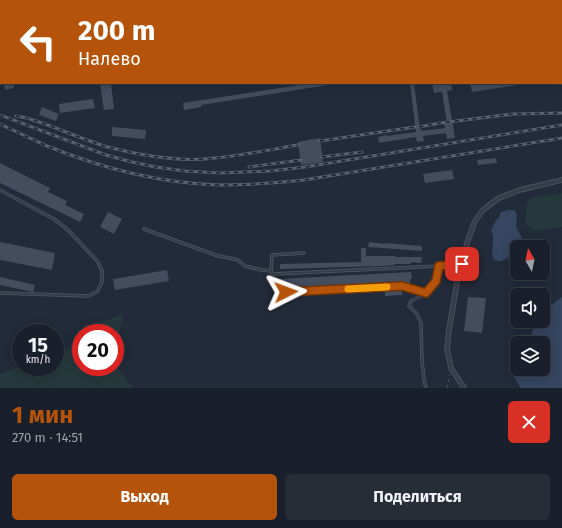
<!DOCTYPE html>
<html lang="ru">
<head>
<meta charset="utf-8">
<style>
	:root { --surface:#1a202b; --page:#272d37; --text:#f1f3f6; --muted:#9fa3a9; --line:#383e47; --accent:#b45309 }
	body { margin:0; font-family:"Fira Sans",sans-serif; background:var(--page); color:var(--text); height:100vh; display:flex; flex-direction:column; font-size:15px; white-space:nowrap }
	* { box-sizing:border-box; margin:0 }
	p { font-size:13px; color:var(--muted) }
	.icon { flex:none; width:22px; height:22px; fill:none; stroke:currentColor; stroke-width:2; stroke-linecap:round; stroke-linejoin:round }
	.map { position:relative; height:388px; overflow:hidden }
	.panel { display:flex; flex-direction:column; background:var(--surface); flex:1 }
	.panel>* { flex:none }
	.banner { position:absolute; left:0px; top:0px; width:562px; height:84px; box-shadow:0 2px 10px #0003,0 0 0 1px var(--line); background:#b45309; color:#fff; overflow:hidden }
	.needle { width:26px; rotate:351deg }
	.controls { position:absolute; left:510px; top:240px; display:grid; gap:8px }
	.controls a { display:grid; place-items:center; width:40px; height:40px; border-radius:6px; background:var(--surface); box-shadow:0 2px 10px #0003,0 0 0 1px var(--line); font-size:20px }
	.speed { position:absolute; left:12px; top:324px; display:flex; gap:8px; font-size:20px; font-weight:700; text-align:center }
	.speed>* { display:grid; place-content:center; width:52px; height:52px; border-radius:50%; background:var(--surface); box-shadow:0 2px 10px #0003,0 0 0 1px var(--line); line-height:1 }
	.speed small { font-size:10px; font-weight:400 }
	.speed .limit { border:6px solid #d22; background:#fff; color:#111 }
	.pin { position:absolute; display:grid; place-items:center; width:34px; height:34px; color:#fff; margin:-17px; border-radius:8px; box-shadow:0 2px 6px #0006 }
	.me { position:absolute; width:44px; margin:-22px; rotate:87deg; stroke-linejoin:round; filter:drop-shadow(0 0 3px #0008) }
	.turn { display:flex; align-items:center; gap:14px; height:84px; padding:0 12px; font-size:18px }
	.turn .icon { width:52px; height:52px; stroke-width:2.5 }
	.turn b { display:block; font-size:28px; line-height:34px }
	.round { display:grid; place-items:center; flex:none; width:42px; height:42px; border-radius:6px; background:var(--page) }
	.overview { display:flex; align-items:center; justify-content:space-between; height:68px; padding:0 12px }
	h1 { font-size:24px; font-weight:700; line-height:30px; color:var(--accent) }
	.action { display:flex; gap:8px; margin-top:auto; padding:8px 12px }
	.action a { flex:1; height:46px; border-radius:6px; background:var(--accent); color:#fff; font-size:16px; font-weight:700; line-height:46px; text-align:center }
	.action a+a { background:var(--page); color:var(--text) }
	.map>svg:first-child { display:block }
	.green { fill:#25383b }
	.water { fill:#364560 }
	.building { fill:#444d5e }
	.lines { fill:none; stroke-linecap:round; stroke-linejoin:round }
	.service-casing { stroke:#515864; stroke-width:3.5 }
	.minor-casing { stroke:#515864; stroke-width:5.5 }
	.path { stroke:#425358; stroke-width:1; stroke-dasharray:3 3; stroke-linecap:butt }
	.service { stroke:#363d4a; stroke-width:2 }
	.minor { stroke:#363d4a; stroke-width:4 }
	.rail-casing { stroke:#586071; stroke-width:3 }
	.rail { stroke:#1b222e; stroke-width:1.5; stroke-dasharray:4.5; stroke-linecap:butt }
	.route-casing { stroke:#753606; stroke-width:10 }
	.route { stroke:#b45309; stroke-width:7 }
	.slow { stroke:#f59e0b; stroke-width:7 }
</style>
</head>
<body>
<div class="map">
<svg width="562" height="388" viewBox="0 0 562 388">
	<rect width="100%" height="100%" fill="#222b39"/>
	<path class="green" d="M562 193V227L534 231 525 224 527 204 530 198Z
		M123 314 115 355V333H92L96 324Z
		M81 343V367H115V365L133 388H0V374L21 366V367H55V353Z"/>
	<path class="water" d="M508 210H514C519 215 516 221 516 227L522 238 524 246 523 247H517V252L513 253 510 256 502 261C500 261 497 261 495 260 488 255 497 238 491 231L495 222 499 217 501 212Z
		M562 297V388H521L515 379 509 369 517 356V369H543V343H527L538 321H543V311Z"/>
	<path class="building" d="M4 83H14V88L5 90Z
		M100 83H111L114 109 104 110Z
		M313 83H328V85L201 105V107L184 110 183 103Z
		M410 83H414L420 130 422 129V131L445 128 444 124 447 123 442 92 434 93 432 83H451L452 90 447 91 455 138 447 139 446 133 423 136 424 141 417 142 416 137 379 143 378 137 387 135V136L416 132Z
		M470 83H518V85L472 92Z
		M93 99 95 108 60 113 59 104Z
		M42 107 59 114 56 121 39 115Z
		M112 127 146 130 145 139 112 136Z
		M320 138 323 162 301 165 298 142Z
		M496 158 497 163 478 165 477 160Z
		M0 163 50 188 48 192 67 201 65 205 84 214 80 222 0 183Z
		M452 170 454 179 425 183 423 174Z
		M108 212 122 219 114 234 100 227Z
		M0 242 55 253 52 270 0 260Z
		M369 242 385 244V243L422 246V251L368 247Z
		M361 248H366V256H395V257H422L421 263 411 262V264H395V265L382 266 280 269V264L361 262Z
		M167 270 169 281 115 290 113 279Z
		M411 272 412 279H410V283L277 290V285H279V279Z
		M0 277 35 285 33 292 0 285Z
		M385 289H402V295L385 296Z
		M468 297 486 298 482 333 464 331Z"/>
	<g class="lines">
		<g class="service-casing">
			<path id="service" d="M0 190 54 219 68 230 98 262 102 271V282L97 292 88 296 0 293
				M144 229 215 255 238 260 245 266 262 270 271 271
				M304 253 272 255 271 271 273 274 439 266 436 281 426 293
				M439 266 462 264
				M286 292 402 286 426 293 411 301 409 306 417 314 421 323 422 361 424 380 426 388"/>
		</g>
		<g class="minor-casing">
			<path id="minor" d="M464 388 451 368 447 349 449 330 458 277 468 240 475 221 483 210 499 198 520 190 562 180"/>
		</g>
		<path class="path" d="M447 388 450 374"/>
		<use href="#service" class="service"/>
		<use href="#minor" class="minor"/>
		<g class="rail-casing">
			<path id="rail" d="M59 1 60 0
				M0 47 1 46
				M0 115 106 155 132 162 156 167 185 171 220 173 270 171 305 167 562 125
				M16 116C22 117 28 118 33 120 59 128 83 140 108 147 139 155 173 161 205 159 236 157 267 150 298 145
				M0 124C15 131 31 139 47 146 101 168 160 183 218 185 247 185 275 183 304 180L562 138
				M419 127 440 123 513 114 562 113
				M320 141 415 127
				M322 157 362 152
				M249 167 301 160"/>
		</g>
		<use href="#rail" class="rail"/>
	</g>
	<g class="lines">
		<g class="route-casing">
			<path id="route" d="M286 292 402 286 426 293 436 281 439 266 462 264"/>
		</g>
		<use href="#route" class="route"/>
		<path class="slow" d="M348 289 387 287"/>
	</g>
</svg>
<div class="controls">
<a><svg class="needle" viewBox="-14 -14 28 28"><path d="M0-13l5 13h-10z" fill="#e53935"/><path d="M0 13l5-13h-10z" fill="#9fa3a9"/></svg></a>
<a><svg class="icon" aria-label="sound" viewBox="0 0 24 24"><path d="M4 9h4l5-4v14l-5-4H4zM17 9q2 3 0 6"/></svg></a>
<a><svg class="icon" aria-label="layers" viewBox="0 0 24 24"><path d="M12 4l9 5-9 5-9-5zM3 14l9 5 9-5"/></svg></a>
</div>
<div class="speed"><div>15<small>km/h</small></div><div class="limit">20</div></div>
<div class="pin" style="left:462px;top:264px;background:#d93025"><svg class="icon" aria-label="arrive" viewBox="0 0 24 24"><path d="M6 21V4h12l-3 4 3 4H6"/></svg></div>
<svg class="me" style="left:286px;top:292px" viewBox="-20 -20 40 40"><path d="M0-17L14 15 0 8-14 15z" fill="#b45309" stroke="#fff" stroke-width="4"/></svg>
<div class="banner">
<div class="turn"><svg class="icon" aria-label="left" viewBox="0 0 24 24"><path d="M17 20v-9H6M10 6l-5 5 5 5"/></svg><div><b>200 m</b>Налево</div></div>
</div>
</div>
<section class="panel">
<div class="overview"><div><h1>1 мин</h1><p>270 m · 14:51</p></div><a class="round" style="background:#d93025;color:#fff"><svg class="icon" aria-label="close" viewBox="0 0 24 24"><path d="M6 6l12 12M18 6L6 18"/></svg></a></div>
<div class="action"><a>Выход</a><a>Поделиться</a></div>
</section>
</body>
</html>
